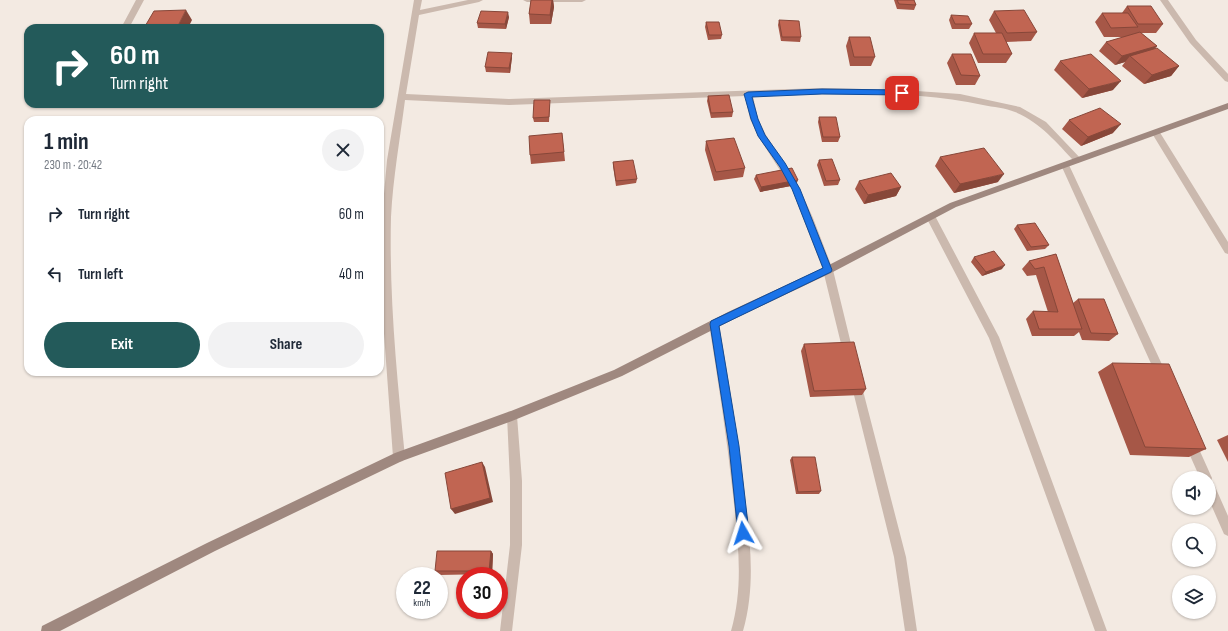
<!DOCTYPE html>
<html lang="en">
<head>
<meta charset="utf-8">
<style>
	:root { --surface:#fff; --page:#f2f2f3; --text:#1f2937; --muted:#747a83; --accent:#235a5a }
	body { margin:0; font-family:"Sofia Sans Condensed",sans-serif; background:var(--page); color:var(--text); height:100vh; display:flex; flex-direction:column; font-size:15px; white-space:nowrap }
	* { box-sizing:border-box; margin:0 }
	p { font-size:13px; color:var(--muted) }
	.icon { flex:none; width:22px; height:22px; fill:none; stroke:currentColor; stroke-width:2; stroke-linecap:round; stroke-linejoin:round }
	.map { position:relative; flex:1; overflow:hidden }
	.side { position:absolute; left:24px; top:116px; width:360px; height:260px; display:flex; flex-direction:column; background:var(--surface); border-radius:12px; box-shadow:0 1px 3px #0004 }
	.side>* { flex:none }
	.banner { position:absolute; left:24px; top:24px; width:360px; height:84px; border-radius:12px; box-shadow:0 1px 3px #0004; background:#235a5a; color:#fff; overflow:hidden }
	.controls { position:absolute; left:1172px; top:471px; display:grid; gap:8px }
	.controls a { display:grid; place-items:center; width:44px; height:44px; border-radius:50%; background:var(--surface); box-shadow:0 1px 3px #0004; font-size:20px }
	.speed { position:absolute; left:396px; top:567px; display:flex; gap:8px; font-size:20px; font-weight:700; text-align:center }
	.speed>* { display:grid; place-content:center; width:52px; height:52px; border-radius:50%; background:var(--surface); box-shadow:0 1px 3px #0004; line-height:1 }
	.speed small { font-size:10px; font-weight:400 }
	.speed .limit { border:6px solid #d22; background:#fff; color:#111 }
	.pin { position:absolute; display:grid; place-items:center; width:34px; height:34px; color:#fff; margin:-17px; border-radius:8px; box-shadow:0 2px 6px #0006 }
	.me { position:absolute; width:44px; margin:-22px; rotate:354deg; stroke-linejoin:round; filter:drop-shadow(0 0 3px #0008) }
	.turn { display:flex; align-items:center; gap:14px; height:84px; padding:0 20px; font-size:18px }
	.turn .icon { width:52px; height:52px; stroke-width:2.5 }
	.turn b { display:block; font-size:28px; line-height:34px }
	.round { display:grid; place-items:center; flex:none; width:42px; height:42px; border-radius:21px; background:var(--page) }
	.headline { display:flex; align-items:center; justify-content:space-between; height:68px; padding:0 20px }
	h1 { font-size:24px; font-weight:700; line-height:30px }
	.action { display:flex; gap:8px; margin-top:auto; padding:8px 20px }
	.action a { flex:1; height:46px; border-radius:24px; background:var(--accent); color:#fff; font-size:16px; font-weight:700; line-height:46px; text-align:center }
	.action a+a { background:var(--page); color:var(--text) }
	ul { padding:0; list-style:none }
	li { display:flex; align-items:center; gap:12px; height:60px; padding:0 20px }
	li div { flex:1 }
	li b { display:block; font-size:15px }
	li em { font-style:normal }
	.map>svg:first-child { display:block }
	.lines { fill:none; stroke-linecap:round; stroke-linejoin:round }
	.street { fill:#cbb9ae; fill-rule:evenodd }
	.secondary { fill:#9f887f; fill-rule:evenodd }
	.wall { fill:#a65747 }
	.shaded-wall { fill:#874739 }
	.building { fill:#c16552; stroke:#874739 }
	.route { fill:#1a73e8; stroke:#114b97 }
</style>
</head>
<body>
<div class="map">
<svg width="1228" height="631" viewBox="0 0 1228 631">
	<rect width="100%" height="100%" fill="#f3eae2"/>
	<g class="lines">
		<path class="street" d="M136 0H144L129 28H121Z
			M414 0H422L420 10 468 0H483L479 2 419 15 406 94 509 99 822 88 902 90 960 94 1020 107 1046 122 1082 160 1078 163 1075 162C1057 143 1040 122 1015 112 1006 108 993 107 983 105 911 89 826 94 753 96L758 119 766 135 799 187 813 218 833 270 854 356 853 359 849 361 845 359 844 356 823 270 803 218 792 189 758 136 750 119 745 96 509 105 405 100C400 139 393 178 391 217 389 298 397 377 405 457L403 461 399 462 395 461 393 457 383 320 382 216 387 160Z
			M523 0H586L582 2H527Z
			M1160 0H1168L1196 40 1228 74V82L1225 81 1190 43Z
			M1156 130 1159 131 1228 242V254L1225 253 1153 135 1152 133Z
			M1065 162 1069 165 1166 373 1167 376 1166 379 1162 381 1158 379 1061 165Z
			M931 213 934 214 999 337 1107 631H1095L989 338 926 217Z
			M714 320 718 321 719 324C729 381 738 438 745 495 750 542 756 585 743 631H731C744 586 738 542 733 495 727 438 718 381 709 324L710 321Z
			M856 378 860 380 861 383 906 557 917 631H905L894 557 851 383 852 380Z
			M512 411 516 412 517 416 522 481V545L512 631H500L510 545V481L507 416 508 412Z
			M1190 437 1194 438 1212 478 1211 481 1213 482 1228 516V536L1224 534 1209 500V478H1200L1184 442 1186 438Z"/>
		<path class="secondary" d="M1228 103V109L956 207 831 273 736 318 622 376 512 421 402 461 215 551 60 631H41L42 626 207 543 395 453 511 411 614 370 728 312 825 267 950 203Z"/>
	</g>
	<path class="wall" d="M531 0H553L554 7 551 24H530L529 14Z
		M894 0H914L916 5 914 10 897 9Z
		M1127 6 1163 24 1156 33H1141L1157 46 1154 49 1179 66 1171 76 1144 84 1122 66 1125 62 1115 65 1099 51 1106 42 1124 37H1104L1095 22 1102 13H1122Z
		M994 11 1037 32 1031 41 1006 42 1012 54 1006 63H978L969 43 974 33H996L989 20Z
		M951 15 972 24 969 29H952L949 20Z
		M509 17 506 29 478 28 477 23Z
		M779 20 801 37 800 42 781 41 778 25Z
		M706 22 722 35 721 39 708 40 705 27Z
		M849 37 875 57 871 66H850L846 46Z
		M952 54 980 76 975 85H956L947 63Z
		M512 57 510 73 486 72 485 67Z
		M1060 61 1113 90 1082 98 1054 70Z
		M708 96 733 112 732 117 711 118 707 101Z
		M550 104 549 122H534L533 118Z
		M819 117 840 137 838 142H822L818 122Z
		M1069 120 1113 133 1081 146 1062 129Z
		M562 133 565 161 531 164 530 155Z
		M706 141 745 168 743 177 714 181 705 150Z
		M940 157 998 182 954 193 935 166Z
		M819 160 840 180 838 185 824 186 817 165Z
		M613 162 637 179 636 183 616 186 613 166Z
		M756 175 796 185 760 192 754 179Z
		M859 181 901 187 896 196 864 204 855 189Z
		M1017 225 1049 245 1045 249 1027 251 1014 229Z
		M1056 254 1073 303 1078 299 1118 334 1109 341 1082 340 1079 332 1074 336H1032L1026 319 1033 311 1048 312 1036 275 1027 276 1022 269 1029 261Z
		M974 257 1002 269 982 276 971 262Z
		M804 344 866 389 862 395 810 397 801 351Z
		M1112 363 1206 449 1189 457 1130 455 1098 372Z
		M1228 435V462L1217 440Z
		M792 457 821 491 819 494H796L790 460Z
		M491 551 493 554 492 574 439 575 435 571Z"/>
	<path class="shaded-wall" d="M552 0H553L554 7 551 24 550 15Z
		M186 10 192 20 188 28H177Z
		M508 12 509 17 506 29 505 24Z
		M1157 46 1149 55 1130 56 1125 62 1115 65 1122 56Z
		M512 53V57L510 73 509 68Z
		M1179 66 1171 76 1144 84 1152 75Z
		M1121 81 1113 90 1082 98 1089 89Z
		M1121 124 1113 133 1081 146 1088 137Z
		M1004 174 998 182 954 193 960 184Z
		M798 180 796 185 760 192 761 187Z
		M901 187 896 196 864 204 868 195Z
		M1005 265 1002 269 982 276 986 272Z
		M482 462 485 467 493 502 455 514 451 509Z
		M491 551 493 554 492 574 489 571Z"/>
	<path class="building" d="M531 0H552L550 15 529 14Z
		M897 0H914L916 5 899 4Z
		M1127 6H1151L1163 24H1138Z
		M186 10 177 28H144L154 11Z
		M1024 10 1037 32 1007 33 994 11Z
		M481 11 508 12 505 24 477 23Z
		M1102 13H1128L1138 27 1111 28Z
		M951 15 968 16 972 24H955Z
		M779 20 799 21 801 37H782Z
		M706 22H719L722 35H709Z
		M1140 32 1157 46 1122 56 1106 42Z
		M974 33H1002L1012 54H983Z
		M849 37H870L875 57H854Z
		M1157 48 1179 66 1152 75 1130 56Z
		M488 52 512 53 509 68 485 67Z
		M952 54H971L980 76 961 75Z
		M1091 54 1121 81 1089 89 1060 61Z
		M729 95 733 112 711 113 708 96Z
		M534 100H550L549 117 533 118Z
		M1100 108 1121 124 1088 137 1069 120Z
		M819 117H836L840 137H823Z
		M562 133 564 152 530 155 529 136Z
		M734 138 745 168 716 172 706 141Z
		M984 148 1004 174 960 184 940 157Z
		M832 159 840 180 826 181 819 160Z
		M633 160 637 179 616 181 613 162Z
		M792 168 798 180 761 187 756 175Z
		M891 173 901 187 868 195 859 181Z
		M1035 223 1049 245 1031 247 1017 225Z
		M994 251 1005 265 986 272 974 257Z
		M1056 254 1082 329H1039L1033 311 1058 312 1044 267 1035 269 1029 261Z
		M1078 299H1104L1118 334 1091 333Z
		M854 342 866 389 814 391 804 344Z
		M1112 363 1169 364 1206 449 1145 447Z
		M792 457H815L821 491 798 492Z
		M482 462 490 498 451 509 445 473Z
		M437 551H491L489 571H435Z"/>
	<path class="route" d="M822 89 902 90 905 93 902 95 822 94 752 97 758 119 765 135 785 163 800 189 832 270 831 272 719 326 739 446 749 533 747 537 743 539 739 537 738 533 729 446 710 324 711 321 823 268 792 189 780 167 758 136 751 119 744 94 748 92Z"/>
</svg>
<div class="controls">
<a><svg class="icon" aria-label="sound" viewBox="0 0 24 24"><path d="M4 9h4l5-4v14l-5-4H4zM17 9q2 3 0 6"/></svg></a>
<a><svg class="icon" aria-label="search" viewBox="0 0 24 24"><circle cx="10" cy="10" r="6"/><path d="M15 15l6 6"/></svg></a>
<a><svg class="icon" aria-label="layers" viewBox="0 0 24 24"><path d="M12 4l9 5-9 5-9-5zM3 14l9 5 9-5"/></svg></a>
</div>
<div class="speed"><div>22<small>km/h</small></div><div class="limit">30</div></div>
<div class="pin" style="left:902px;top:93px;background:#d93025"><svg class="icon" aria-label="arrive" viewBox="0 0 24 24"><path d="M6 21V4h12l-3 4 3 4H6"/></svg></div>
<svg class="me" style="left:743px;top:533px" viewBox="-20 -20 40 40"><path d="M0-17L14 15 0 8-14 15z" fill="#1a73e8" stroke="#fff" stroke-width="4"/></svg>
<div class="banner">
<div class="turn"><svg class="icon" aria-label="right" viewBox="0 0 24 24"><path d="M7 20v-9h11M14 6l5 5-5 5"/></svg><div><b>60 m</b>Turn right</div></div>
</div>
<section class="side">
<div class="headline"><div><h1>1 min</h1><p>230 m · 20:42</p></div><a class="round"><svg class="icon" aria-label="close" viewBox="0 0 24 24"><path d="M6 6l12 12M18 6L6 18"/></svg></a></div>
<ul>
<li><svg class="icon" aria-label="right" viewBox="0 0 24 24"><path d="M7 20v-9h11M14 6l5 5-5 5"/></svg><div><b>Turn right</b></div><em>60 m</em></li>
<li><svg class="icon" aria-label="left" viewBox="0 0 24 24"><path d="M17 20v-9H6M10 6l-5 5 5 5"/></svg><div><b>Turn left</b></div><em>40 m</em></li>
</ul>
<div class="action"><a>Exit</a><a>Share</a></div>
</section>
</div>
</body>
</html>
